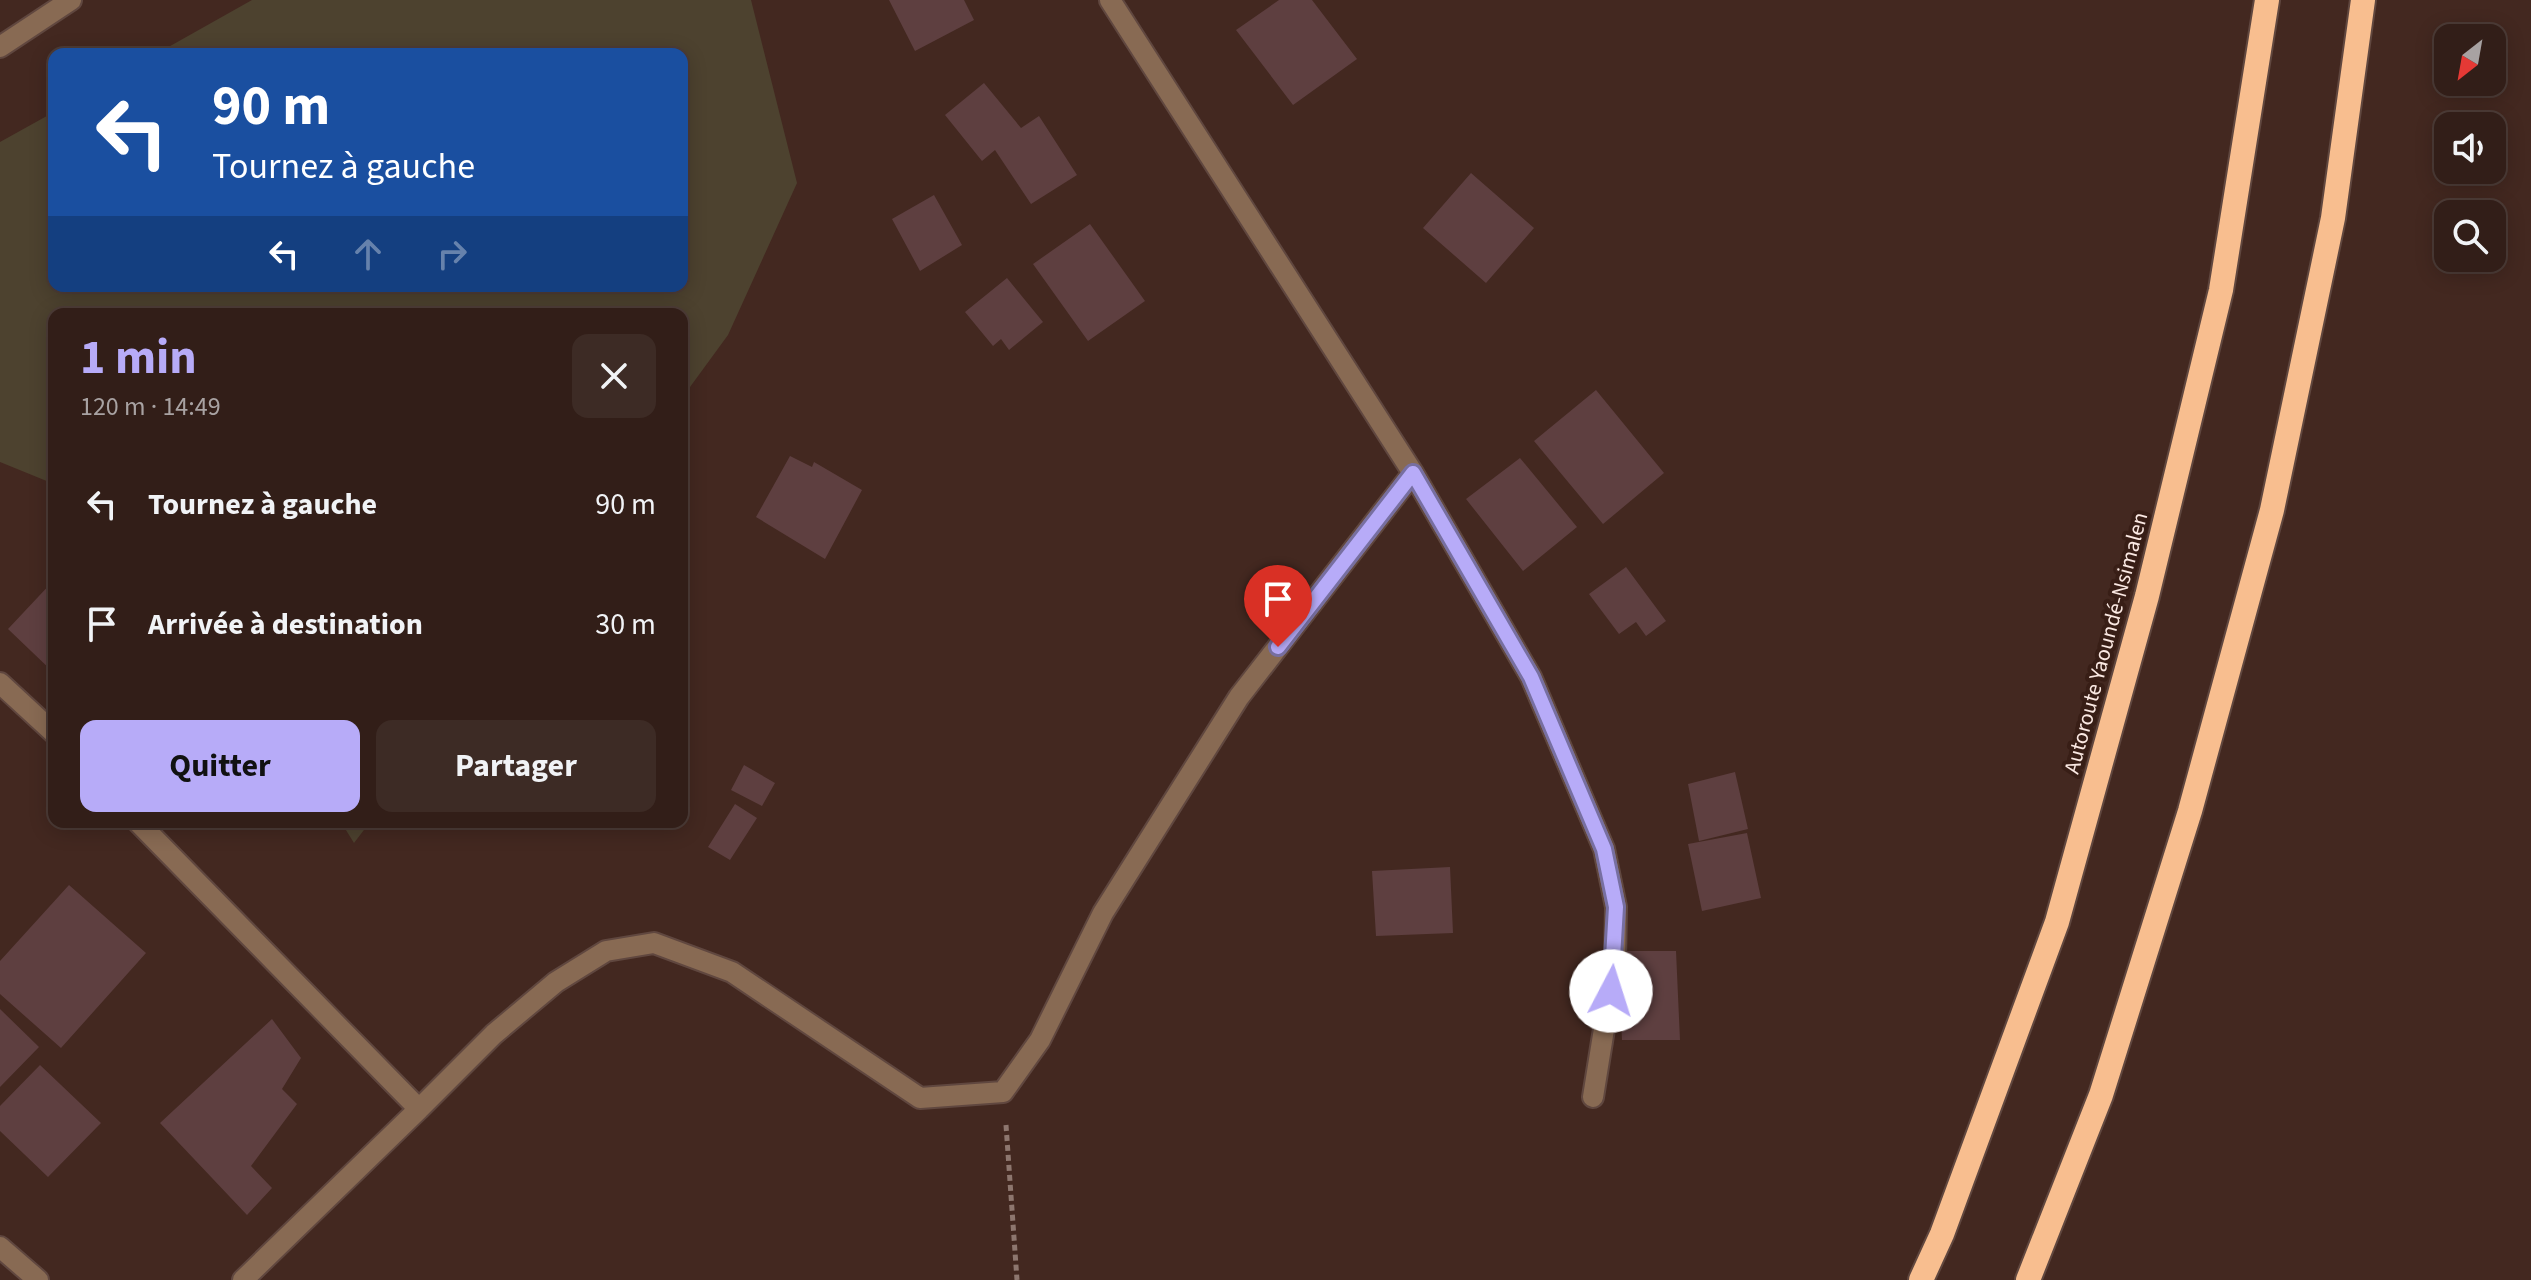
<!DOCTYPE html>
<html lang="fr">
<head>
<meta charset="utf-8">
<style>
	:root { --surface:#321e18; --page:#3d2b25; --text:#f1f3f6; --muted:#a8a2a2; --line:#4d3c37; --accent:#b7abf8 }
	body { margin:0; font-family:"Source Sans 3",sans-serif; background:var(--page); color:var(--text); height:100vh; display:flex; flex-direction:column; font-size:30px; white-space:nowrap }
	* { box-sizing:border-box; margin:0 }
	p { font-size:26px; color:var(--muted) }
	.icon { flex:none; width:44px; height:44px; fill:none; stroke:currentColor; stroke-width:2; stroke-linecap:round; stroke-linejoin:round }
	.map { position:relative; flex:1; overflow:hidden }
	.drawer { position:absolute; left:48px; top:308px; width:640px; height:520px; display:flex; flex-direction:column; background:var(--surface); border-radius:16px; box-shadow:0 4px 20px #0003,0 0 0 2px var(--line) }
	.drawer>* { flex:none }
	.top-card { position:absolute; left:48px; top:48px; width:640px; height:244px; border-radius:16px; box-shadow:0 4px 20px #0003,0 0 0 2px var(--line); background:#1a4fa0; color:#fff; overflow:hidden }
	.needle { width:52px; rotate:211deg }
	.controls { position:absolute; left:2434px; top:24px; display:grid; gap:16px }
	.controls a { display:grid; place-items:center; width:72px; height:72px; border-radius:16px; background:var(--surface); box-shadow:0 4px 20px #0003,0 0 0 2px var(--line); font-size:40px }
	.pin { position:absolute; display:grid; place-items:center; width:68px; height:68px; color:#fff; margin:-82px -34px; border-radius:50% 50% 50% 0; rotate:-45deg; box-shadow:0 0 8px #0007 }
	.pin .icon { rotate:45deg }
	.me { position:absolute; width:88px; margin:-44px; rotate:5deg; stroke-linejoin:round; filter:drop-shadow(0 0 6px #0008) }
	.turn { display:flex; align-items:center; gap:28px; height:168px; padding:0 32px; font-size:36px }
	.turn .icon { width:104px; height:104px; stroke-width:2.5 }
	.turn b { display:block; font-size:56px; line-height:68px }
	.lanes { display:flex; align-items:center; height:76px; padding:0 32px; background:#0003; justify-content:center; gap:40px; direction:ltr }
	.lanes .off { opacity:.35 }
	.round { display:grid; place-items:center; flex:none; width:84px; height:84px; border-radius:16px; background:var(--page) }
	.summary { display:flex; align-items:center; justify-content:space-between; height:136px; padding:0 32px }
	h1 { font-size:48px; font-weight:700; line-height:60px; color:var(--accent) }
	.action { display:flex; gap:16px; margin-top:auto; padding:16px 32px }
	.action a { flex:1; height:92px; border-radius:16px; background:var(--accent); color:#111; font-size:32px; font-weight:700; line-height:92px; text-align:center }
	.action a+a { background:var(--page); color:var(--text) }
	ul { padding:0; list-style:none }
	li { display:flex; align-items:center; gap:24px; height:120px; padding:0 32px }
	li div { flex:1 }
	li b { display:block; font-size:30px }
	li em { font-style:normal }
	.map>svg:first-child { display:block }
	.green { fill:#4d422f }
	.building { fill:#5e3f40 }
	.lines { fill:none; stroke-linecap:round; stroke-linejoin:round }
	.street-casing { stroke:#60473f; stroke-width:24 }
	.highway-casing { stroke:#60473f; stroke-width:28 }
	.path { stroke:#8d766e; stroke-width:5; stroke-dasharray:6 4; stroke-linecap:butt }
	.street { stroke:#886a53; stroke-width:20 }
	.highway { stroke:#f8be8f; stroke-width:24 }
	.route-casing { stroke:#776fa1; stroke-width:20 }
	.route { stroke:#b7abf8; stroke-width:14 }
	.labels { text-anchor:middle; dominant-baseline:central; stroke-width:8; stroke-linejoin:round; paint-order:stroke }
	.street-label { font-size:22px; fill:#fbe9e3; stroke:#381e16 }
</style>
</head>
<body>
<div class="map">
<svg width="2531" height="1280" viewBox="0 0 2531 1280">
	<rect width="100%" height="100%" fill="#432820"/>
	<path class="green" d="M252 0H751L797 183 728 335 682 398V314H54V484L0 462V142L54 112V286H682V54H156Z
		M341 822H370L354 843Z"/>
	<path class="building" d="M889 0H964L974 20 915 51Z
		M1279 0H1312L1357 59 1293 105 1236 30Z
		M984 83 1021 128 1039 116 1077 175 1031 204 995 150 982 161 945 115Z
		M1471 173 1534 228 1486 283 1423 228Z
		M934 195 962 245 920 271 892 219Z
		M1090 224 1145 301 1088 341 1033 264Z
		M1007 278 1043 322 1009 350 1001 339 993 346 965 312Z
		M1596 390 1664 473 1603 524 1534 441Z
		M790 456 812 467 814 462 862 490 825 559 756 517Z
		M1520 458 1577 527 1523 571 1466 499Z
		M1626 567 1666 621 1646 636 1636 622 1619 634 1589 594Z
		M54 580V673L8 629Z
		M744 765 775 783 762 806 731 790Z
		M1735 772 1748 829 1699 841 1688 784Z
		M735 804 757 818 730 860 708 847Z
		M1747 833 1761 898 1702 911 1688 844Z
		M1450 867 1453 933 1376 936 1372 871Z
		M69 885 146 953 61 1048 0 994V961Z
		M1618 951H1676L1680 1040H1622Z
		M0 1009 39 1047 0 1087Z
		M272 1019 301 1058 282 1089 297 1104 251 1166 272 1188 247 1215 160 1123Z
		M40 1065 101 1123 48 1177 0 1131V1106Z"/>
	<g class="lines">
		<g class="street-casing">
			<path id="street" d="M1110 0 1413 473 1531 677 1604 849 1616 907 1615 961 1593 1097
				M0 47 71 0
				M0 683 54 733
				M138 822 419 1109 243 1280
				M419 1109 494 1034 556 982 606 951 654 943 732 972 920 1098 1003 1092 1040 1040 1103 913 1239 697 1413 473
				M0 1247 38 1280"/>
		</g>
		<g class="highway-casing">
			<path id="highway" d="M1921 1280 1942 1234 2057 922 2147 596 2221 290 2267 0
				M2028 1280 2101 1095 2190 811 2272 510 2333 218 2363 0"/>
		</g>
		<path class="path" d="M1006 1125 1017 1280"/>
		<use href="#street" class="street"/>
		<use href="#highway" class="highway"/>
	</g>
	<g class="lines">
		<g class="route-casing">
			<path id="route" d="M1278 647 1413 473 1531 677 1604 849 1616 907 1611 991"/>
		</g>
		<use href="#route" class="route"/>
	</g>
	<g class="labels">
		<g class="street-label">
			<text transform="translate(2106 643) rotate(-75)">Autoroute Yaoundé-Nsimalen</text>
		</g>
	</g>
</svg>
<div class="controls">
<a><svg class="needle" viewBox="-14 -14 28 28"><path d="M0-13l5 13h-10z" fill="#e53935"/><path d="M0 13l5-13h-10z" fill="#a8a2a2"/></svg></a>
<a><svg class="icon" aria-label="sound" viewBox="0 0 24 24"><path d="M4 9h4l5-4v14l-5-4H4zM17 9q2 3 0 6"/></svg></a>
<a><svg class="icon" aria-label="search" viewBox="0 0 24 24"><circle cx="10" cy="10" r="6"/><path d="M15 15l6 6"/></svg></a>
</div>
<div class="pin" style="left:1278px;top:647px;background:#d93025"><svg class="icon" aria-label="arrive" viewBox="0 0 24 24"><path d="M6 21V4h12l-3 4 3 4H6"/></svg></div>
<svg class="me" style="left:1611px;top:991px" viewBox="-20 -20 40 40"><circle r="19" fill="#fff"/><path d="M0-13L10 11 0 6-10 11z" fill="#b7abf8"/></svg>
<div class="top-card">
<div class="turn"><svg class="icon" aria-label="left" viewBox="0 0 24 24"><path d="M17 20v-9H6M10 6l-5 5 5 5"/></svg><div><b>90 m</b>Tournez à gauche</div></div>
<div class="lanes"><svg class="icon" aria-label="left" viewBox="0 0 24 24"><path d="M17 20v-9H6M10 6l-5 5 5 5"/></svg><svg class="icon off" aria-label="ahead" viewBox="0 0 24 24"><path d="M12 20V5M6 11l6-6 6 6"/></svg><svg class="icon off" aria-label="right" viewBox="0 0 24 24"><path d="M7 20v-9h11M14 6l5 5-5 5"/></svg></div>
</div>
<section class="drawer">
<div class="summary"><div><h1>1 min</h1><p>120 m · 14:49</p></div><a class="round"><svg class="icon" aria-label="close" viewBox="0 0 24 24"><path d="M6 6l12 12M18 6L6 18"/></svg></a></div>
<ul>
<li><svg class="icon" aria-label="left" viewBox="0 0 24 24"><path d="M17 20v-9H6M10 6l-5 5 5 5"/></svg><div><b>Tournez à gauche</b></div><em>90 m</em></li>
<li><svg class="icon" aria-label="arrive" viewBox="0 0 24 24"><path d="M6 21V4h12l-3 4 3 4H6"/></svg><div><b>Arrivée à destination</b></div><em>30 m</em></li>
</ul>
<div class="action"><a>Quitter</a><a>Partager</a></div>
</section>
</div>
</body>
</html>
